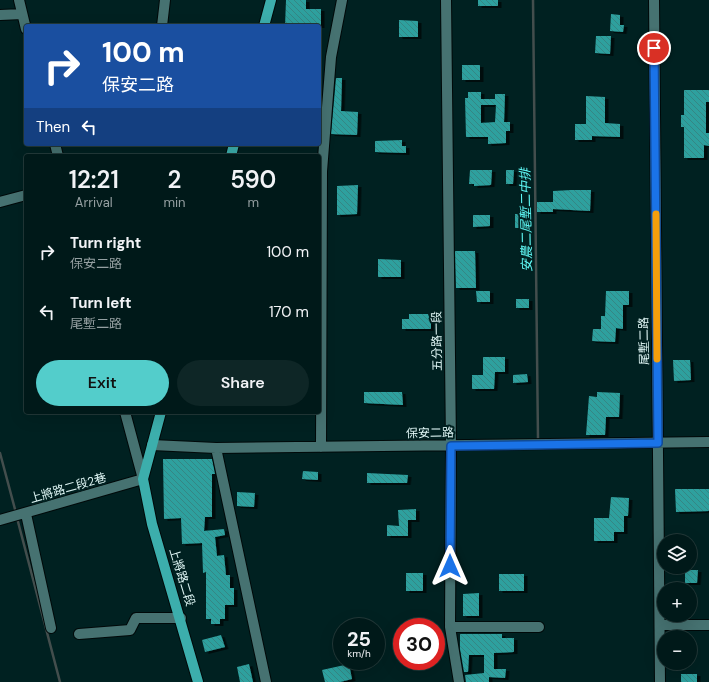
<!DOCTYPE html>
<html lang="en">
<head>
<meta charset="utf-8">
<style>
	:root { --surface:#001919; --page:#0e2626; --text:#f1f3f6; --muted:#95a0a2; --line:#223838; --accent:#53cdcb }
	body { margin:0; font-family:"DM Sans","Noto Sans TC",sans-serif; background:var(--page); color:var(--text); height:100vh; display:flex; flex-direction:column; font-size:15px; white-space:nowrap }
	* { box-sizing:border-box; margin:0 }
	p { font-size:13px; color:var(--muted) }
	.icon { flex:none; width:22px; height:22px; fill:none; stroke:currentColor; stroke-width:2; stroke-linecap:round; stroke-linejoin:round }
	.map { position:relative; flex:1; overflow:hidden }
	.side { position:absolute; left:24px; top:154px; width:297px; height:260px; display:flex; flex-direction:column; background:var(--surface); border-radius:4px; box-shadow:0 4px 16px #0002,0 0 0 1px var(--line) }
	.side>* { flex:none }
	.banner { position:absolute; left:24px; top:24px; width:297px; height:122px; border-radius:4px; box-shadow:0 4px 16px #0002,0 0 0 1px var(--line); background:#1a4fa0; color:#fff; overflow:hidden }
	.buttons { position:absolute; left:657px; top:534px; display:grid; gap:8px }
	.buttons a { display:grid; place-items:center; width:40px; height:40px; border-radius:50%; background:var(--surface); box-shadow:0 4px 16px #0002,0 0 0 1px var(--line); font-size:20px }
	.speed { position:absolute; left:333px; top:618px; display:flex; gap:8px; font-size:20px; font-weight:700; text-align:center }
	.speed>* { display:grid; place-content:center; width:52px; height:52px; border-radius:50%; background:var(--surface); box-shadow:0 4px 16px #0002,0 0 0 1px var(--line); line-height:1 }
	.speed small { font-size:10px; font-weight:400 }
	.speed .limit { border:6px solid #d22; background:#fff; color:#111 }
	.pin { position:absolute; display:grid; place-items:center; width:34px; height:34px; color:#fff; margin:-17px; border:2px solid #fff; border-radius:50%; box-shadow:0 1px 4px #0007 }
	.me { position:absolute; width:44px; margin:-22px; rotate:0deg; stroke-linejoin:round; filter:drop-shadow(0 0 3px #0008) }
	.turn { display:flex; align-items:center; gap:14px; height:84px; padding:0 12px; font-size:18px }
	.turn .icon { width:52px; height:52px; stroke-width:2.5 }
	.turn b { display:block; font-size:28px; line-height:34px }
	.then { display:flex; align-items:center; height:38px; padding:0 12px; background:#0003; gap:8px; font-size:15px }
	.eta { display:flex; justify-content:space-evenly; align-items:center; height:68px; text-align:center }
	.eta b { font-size:24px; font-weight:600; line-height:28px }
	.button { display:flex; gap:8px; margin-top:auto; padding:8px 12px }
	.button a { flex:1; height:46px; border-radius:24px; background:var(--accent); color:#111; font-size:16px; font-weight:600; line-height:46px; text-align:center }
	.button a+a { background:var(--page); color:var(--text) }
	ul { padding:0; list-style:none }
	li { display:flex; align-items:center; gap:12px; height:60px; padding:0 12px }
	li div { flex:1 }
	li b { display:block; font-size:15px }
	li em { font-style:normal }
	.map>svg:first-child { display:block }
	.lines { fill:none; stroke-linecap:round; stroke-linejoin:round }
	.stream { stroke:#434e4d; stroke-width:2.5 }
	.building { fill:url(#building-back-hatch); fill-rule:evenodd; filter:url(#shadow) }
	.minor-casing { stroke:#000909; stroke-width:12 }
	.major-casing { stroke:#000909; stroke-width:12 }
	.minor { stroke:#467271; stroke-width:10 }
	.major { stroke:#3caeac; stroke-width:10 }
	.route-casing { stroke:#114b97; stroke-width:10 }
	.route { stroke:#1a73e8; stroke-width:7 }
	.slow { stroke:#f59e0b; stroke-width:7 }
	.labels { text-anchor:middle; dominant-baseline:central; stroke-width:4; stroke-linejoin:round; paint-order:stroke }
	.street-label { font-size:12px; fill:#def5f4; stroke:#002121 }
	.water-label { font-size:13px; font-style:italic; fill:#5ff9f6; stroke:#002121 }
</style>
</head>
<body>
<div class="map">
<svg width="709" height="682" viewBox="0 0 709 682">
	<defs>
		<pattern id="building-back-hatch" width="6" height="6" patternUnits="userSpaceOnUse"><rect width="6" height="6" fill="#2da09e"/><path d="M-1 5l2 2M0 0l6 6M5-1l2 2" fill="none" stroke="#348684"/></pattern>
		<filter id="shadow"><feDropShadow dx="3.5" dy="2" stdDeviation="0" flood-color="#0009"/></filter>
	</defs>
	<rect width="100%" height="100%" fill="#002121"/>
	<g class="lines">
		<path class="stream" d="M533 0 538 439
			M0 453 16 513
			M17 518 60 682"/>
	</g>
	<path class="building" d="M286 0H306V9H321V26H285Z
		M478 0H498V6H478Z
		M611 14 620 15V25H624L623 32 610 31Z
		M399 20 418 21V37H399Z
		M596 36H611L610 54 595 53Z
		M462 65H480V80H462Z
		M336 78H342L341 111 358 112 357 135 331 134Z
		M684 90H709V102H706V133H709V146L704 145V158H684V127H681V115H684Z
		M468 92H481V99H495V94H505L504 122H510V131H506V143L488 144V137H466L465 98H468ZM481 105H496L495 122 481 123Z
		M586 96 605 97V123L620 124V137L592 136V140H575V124H586Z
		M402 140V146H406V153L375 152V141Z
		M470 170H492L491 185 474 186V184H469Z
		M506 170H514L513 184H506Z
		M358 185 357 214 337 215V186Z
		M571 190H591L590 211 553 209V212H537V202H553V191Z
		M515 214H523V228H515Z
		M473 215H490V226L473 227Z
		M455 251H475L476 288H456Z
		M378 259 401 260V277H378Z
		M476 291H490V302H477Z
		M606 291H629V305H623V329L616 328 615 342 592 341 593 329H601V316H605Z
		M516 299H529V308H516Z
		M409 314H428L429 317H431V329H402V319H409Z
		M483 357H505V372H495L494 389H472V375H483Z
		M673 360H690L691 380 674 381Z
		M527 374 528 382 513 383V375Z
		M364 392H402L403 405 364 403Z
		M597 392 620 393 619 417H606L605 435H586L589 396 597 397Z
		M163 459H212L215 474H212V517H205L204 531 224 529 225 535 215 537 217 556 224 555 226 575H230V588H234V605H225V619H220V624H211V619H206V572L203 573 202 543 182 544 181 518 164 519Z
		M303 471 318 472V480L302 479Z
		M367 473 408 475 407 483H367Z
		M675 489H709V511L676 512Z
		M237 492 255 493 254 507 237 506Z
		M611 497 629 498 628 516H624V532H614V541H594V518H609Z
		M416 509V520H408V536H387V525L399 526 398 510Z
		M685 570H698L697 583H685Z
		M406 573H423V591H406Z
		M499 574H524V591H499Z
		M479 593V616H463V594Z
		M460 634H502V638H514V652L494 653V669H506L505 678 489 677V682H466L465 675 484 673V655H469L468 672H464L460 649Z
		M221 635 225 647 205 652 202 640Z
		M249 664 253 682H240L237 667Z
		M349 664 352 679 340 682H325L322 670Z
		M681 674H697V682H681Z"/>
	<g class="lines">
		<g class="minor-casing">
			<path id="minor" d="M19 0 26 29
				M446 0 451 446 450 627 459 682
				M654 0 660 682
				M0 15 22 14
				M162 26 165 0
				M55 144 58 156
				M0 202 26 195
				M152 445 216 448 709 442
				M321 447 322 171 331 57 342 0
				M216 448 266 682
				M26 514 51 628
				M0 520 143 479 125 412
				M660 625H709
				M450 627H539
				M79 634 130 630 136 618H181"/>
		</g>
		<g class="major-casing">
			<path id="major" d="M264 26 271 0
				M231 156 234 144
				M161 412 143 479 152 524 198 682"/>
		</g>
		<use href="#minor" class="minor"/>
		<use href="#major" class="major"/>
	</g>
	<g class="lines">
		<g class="route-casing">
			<path id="route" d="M450 566 451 446 658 443 654 48"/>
		</g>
		<use href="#route" class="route"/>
		<path class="slow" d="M656 214 657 359"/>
	</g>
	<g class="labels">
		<g class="street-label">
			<text transform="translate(437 341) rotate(-91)">五分路一段</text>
			<text transform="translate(644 341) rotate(-91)">尾塹二路</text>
			<text transform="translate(430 433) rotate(-1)">保安二路</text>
			<text transform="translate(68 488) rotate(-16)">上將路二段2巷</text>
			<text transform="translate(182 577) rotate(73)">上將路二段</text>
		</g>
		<g class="water-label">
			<text transform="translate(526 220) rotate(-91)">安農二尾塹二中排</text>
		</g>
	</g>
</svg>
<div class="buttons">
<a><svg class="icon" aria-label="layers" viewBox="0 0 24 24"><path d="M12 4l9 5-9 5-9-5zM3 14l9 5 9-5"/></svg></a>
<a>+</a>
<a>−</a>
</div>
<div class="speed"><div>25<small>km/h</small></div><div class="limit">30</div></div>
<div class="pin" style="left:654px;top:48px;background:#d93025"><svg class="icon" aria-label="arrive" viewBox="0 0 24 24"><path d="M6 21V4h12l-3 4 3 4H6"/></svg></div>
<svg class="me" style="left:450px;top:566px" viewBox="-20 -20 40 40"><path d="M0-17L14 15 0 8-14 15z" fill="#1a73e8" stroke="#fff" stroke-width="4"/></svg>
<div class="banner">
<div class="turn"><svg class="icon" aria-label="right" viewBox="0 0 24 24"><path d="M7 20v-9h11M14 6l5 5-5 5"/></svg><div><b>100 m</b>保安二路</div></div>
<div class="then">Then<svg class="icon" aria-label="left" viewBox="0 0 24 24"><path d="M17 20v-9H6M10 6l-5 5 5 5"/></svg></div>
</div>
<section class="side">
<div class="eta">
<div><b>12:21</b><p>Arrival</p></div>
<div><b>2</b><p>min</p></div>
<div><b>590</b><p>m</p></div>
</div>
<ul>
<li><svg class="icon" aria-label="right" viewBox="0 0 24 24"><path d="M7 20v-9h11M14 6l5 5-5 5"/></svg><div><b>Turn right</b><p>保安二路</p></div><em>100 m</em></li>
<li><svg class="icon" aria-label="left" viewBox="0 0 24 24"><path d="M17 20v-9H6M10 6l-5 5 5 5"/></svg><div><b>Turn left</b><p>尾塹二路</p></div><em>170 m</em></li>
</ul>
<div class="button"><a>Exit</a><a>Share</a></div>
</section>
</div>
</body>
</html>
